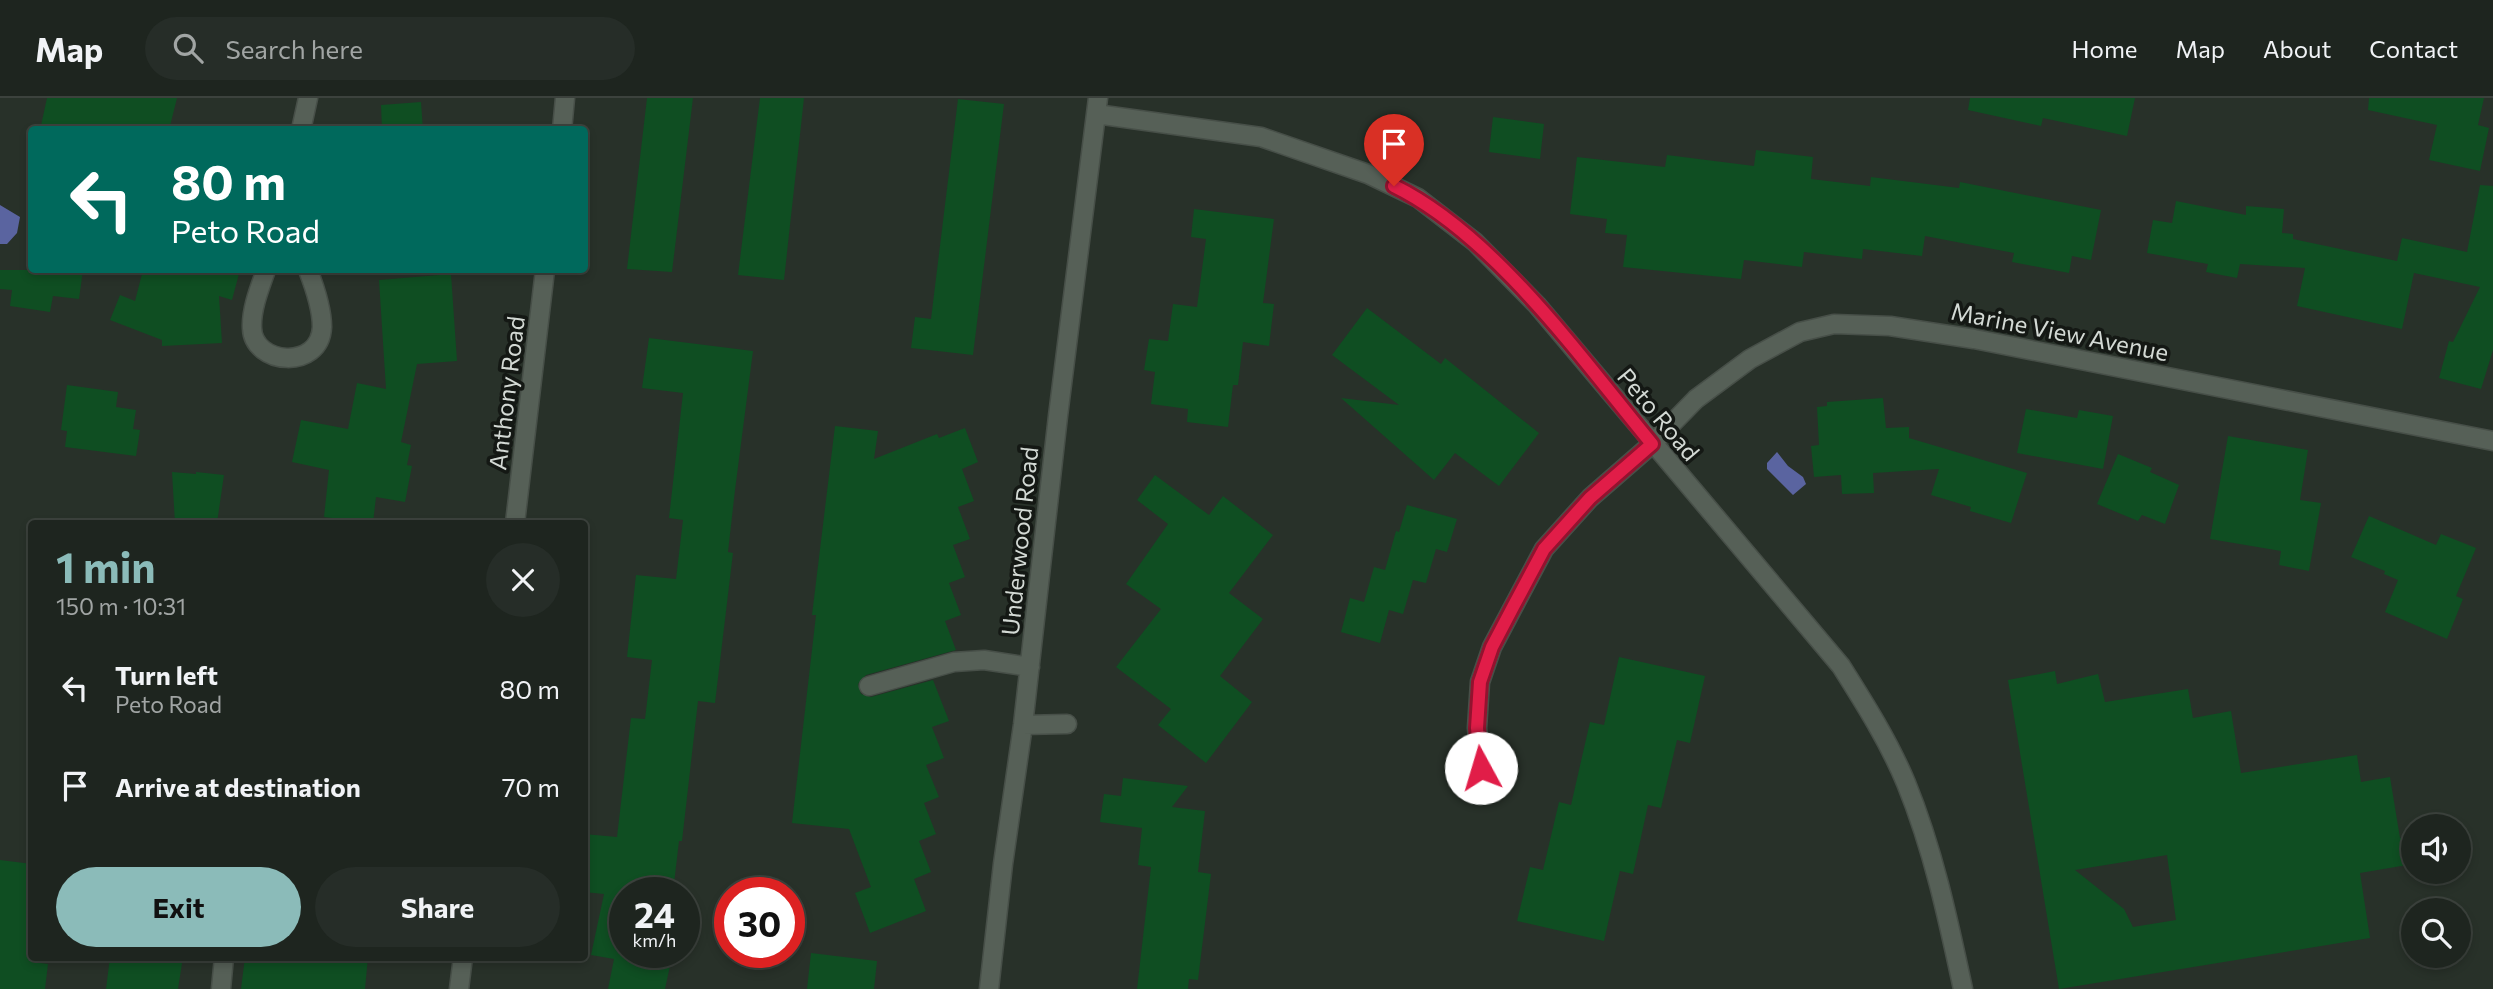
<!DOCTYPE html>
<html lang="en">
<head>
<meta charset="utf-8">
<style>
	:root { --surface:#1e251f; --page:#262d28; --text:#f1f3f6; --muted:#a1a5a4; --line:#3c423d; --accent:#8bbbb9 }
	body { margin:0; font-family:Commissioner,sans-serif; background:var(--page); color:var(--text); height:100vh; display:flex; flex-direction:column; font-size:26px; white-space:nowrap }
	* { box-sizing:border-box; margin:0 }
	p { font-size:23px; color:var(--muted) }
	.icon { flex:none; width:38px; height:38px; fill:none; stroke:currentColor; stroke-width:2; stroke-linecap:round; stroke-linejoin:round }
	.map { position:relative; flex:1; overflow:hidden }
	.side { position:absolute; left:28px; top:422px; width:560px; height:441px; display:flex; flex-direction:column; background:var(--surface); border-radius:7px; box-shadow:0 4px 10px #0003,0 0 0 2px var(--line) }
	.side>* { flex:none }
	.banner { position:absolute; left:28px; top:28px; width:560px; height:147px; border-radius:7px; box-shadow:0 4px 10px #0003,0 0 0 2px var(--line); background:#00695c; color:#fff; overflow:hidden }
	.tools { position:absolute; left:2401px; top:716px; display:grid; gap:14px }
	.tools a { display:grid; place-items:center; width:70px; height:70px; border-radius:50%; background:var(--surface); box-shadow:0 4px 10px #0003,0 0 0 2px var(--line); font-size:35px }
	.speed { position:absolute; left:609px; top:779px; display:flex; gap:14px; font-size:35px; font-weight:700; text-align:center }
	.speed>* { display:grid; place-content:center; width:91px; height:91px; border-radius:50%; background:var(--surface); box-shadow:0 4px 10px #0003,0 0 0 2px var(--line); line-height:1 }
	.speed small { font-size:18px; font-weight:400 }
	.speed .limit { border:10px solid #d22; background:#fff; color:#111 }
	.pin { position:absolute; display:grid; place-items:center; width:60px; height:60px; color:#fff; margin:-72px -30px; border-radius:50% 50% 50% 0; rotate:-45deg; box-shadow:0 0 7px #0007 }
	.pin .icon { rotate:45deg }
	.me { position:absolute; width:77px; margin:-38px; rotate:354deg; stroke-linejoin:round; filter:drop-shadow(0 0 5px #0008) }
	.turn { display:flex; align-items:center; gap:24px; height:147px; padding:0 28px; font-size:32px }
	.turn .icon { width:91px; height:91px; stroke-width:2.5 }
	.turn b { display:block; font-size:49px; line-height:60px }
	.round { display:grid; place-items:center; flex:none; width:74px; height:74px; border-radius:37px; background:var(--page) }
	.overview { display:flex; align-items:center; justify-content:space-between; height:119px; padding:0 28px }
	h1 { font-size:42px; font-weight:700; line-height:52px; color:var(--accent) }
	.cta { display:flex; gap:14px; margin-top:auto; padding:14px 28px }
	.cta a { flex:1; height:80px; border-radius:42px; background:var(--accent); color:#111; font-size:28px; font-weight:700; line-height:80px; text-align:center }
	.cta a+a { background:var(--page); color:var(--text) }
	ul { padding:0; list-style:none }
	li { display:flex; align-items:center; gap:21px; height:98px; padding:0 28px }
	li div { flex:1 }
	li b { display:block; font-size:26px }
	li em { font-style:normal }
	header { display:flex; align-items:center; gap:42px; box-sizing:border-box; height:98px; padding:0 35px; background:var(--surface); border-bottom:2px solid var(--line) }
	header strong { font-size:33px }
	nav { display:flex; gap:38px; margin-inline-start:auto; font-size:24px }
	.search { width:490px; height:63px; background:var(--page); display:flex; align-items:center; gap:18px; box-sizing:border-box; padding:0 24px; border-radius:38px; color:var(--muted); font-size:26px }
	.map>svg:first-child { display:block }
	.water { fill:#5a64a0 }
	.building { fill:#0f4e22; fill-rule:evenodd }
	.lines { fill:none; stroke-linecap:round; stroke-linejoin:round }
	.minor-casing { stroke:#474f48; stroke-width:21 }
	.minor { stroke:#566057; stroke-width:18 }
	.route-casing { stroke:#92132f; stroke-width:18 }
	.route { stroke:#e11d48; stroke-width:12 }
	.labels { text-anchor:middle; dominant-baseline:central; stroke-width:7; stroke-linejoin:round; paint-order:stroke }
	.street-label { font-size:24px; fill:#d3d9d4; stroke:#141814 }
</style>
</head>
<body>
<header>
<strong>Map</strong>
<div class="search"><svg class="icon" aria-label="search" viewBox="0 0 24 24"><circle cx="10" cy="10" r="6"/><path d="M15 15l6 6"/></svg>Search here</div>
<nav><a>Home</a><a>Map</a><a>About</a><a>Contact</a></nav>
</header>
<div class="map">
<svg width="2493" height="891" viewBox="0 0 2493 891">
	<rect width="100%" height="100%" fill="#283129"/>
	<path class="water" d="M0 107 20 119 17 135 7 146H0Z
		M1777 354 1788 368 1803 379 1806 386 1793 397 1767 371V365Z"/>
	<path class="building" d="M47 0H177L169 32H40Z
		M647 0H693L672 174 627 171Z
		M760 0H804L784 182 738 177Z
		M1970 0H2135L2127 38 2043 20 2041 28 1968 12Z
		M2369 0H2484L2478 27 2489 30 2480 73 2429 62 2437 27 2368 12Z
		M958 1 1004 6 973 257 911 250 915 219 931 221Z
		M421 4 423 32H382L381 7Z
		M1493 19 1544 26 1540 61 1489 54Z
		M1756 52 1813 59 1811 81 1870 88 1871 79 1959 90 1960 84 2101 112 2091 162 2072 158 2069 175 2012 164 2014 155 1925 138 1922 158 1863 151 1862 161 1804 154 1802 169 1744 162 1741 181 1623 169 1627 137 1605 135 1607 121 1570 116 1577 59 1665 69 1667 57 1754 68Z
		M2480 87 2493 88V252L2481 291 2439 280 2449 243 2453 244 2480 189 2414 175 2402 231 2297 208 2305 170 2240 166 2237 180 2206 174 2208 166 2147 155 2153 122 2172 125 2176 103 2246 117V108L2284 111 2282 135 2293 136V141L2397 163 2402 140 2467 154Z
		M1194 111 1274 121 1263 205 1274 206 1269 248 1243 244 1238 287H1233L1228 329 1187 324 1188 311 1151 306 1155 274 1144 272 1149 241 1168 243 1173 206 1197 209 1206 141 1191 139Z
		M0 172H83L79 201 53 198 50 214 10 208 12 192 0 191Z
		M143 172H240L232 202 219 198 222 245 162 248V242L110 222 120 197 135 203Z
		M451 176 457 263 417 266 401 344 411 347 407 367 412 368 405 404 376 399 373 425 324 419 329 372 292 364 301 322 348 331 357 285 386 291 379 182Z
		M1367 210 1441 266 1445 260 1539 335 1499 388 1455 355 1434 382 1341 300 1399 307 1332 257Z
		M649 240 753 253 735 392 728 454 733 455 715 605 698 603 682 743H679L673 794H625V854H673L665 891H608L614 861 591 857 604 796 584 794V736L617 739 631 620 645 621 652 562 627 559 636 477 676 481 683 422 669 420 683 295 642 290Z
		M67 287 118 294 116 309 136 312 133 331 140 332 136 358 65 349 67 333 61 332Z
		M1883 300 1886 330 1909 329V340L2027 375 2011 425 1970 413 1971 409 1931 397 1939 371 1873 375 1874 395 1842 396 1841 377 1814 379 1811 348 1819 347 1817 309 1827 308V304Z
		M2026 311 2077 320 2079 312 2113 318 2103 371 2017 355Z
		M835 328 878 333 874 361 937 336 939 340 965 330 978 364 962 371 974 403 958 409 970 441 953 447 965 479 949 485 961 517 945 523 956 552 866 577 858 586 861 596 871 599 933 582 949 623 932 629 944 660 926 667 939 699 924 705 936 736 919 743 931 774 914 781 926 813 870 835 855 795 871 789 849 731 792 725 816 517H812Z
		M2228 338 2308 352 2300 402 2321 405 2309 473 2279 467 2281 453 2210 441Z
		M2118 356 2152 370 2150 374 2179 387 2165 426 2142 417 2138 423 2097 406Z
		M172 374 196 376V374L224 377 217 425H175Z
		M1155 377 1209 417 1223 398 1273 437 1229 495 1263 521 1220 578 1252 604 1206 665 1158 627 1171 611 1116 569 1161 511 1126 486 1168 426 1137 402Z
		M1407 407 1457 421 1447 454 1436 451 1426 485 1413 482 1403 516 1389 512 1380 545 1341 534 1350 500 1364 504 1374 469 1385 472 1396 433 1399 434Z
		M2369 418 2436 447 2441 436 2476 450 2456 498 2463 501 2447 541 2385 514 2398 482 2384 476 2385 473 2351 459Z
		M1619 559 1705 578 1690 645 1677 642 1661 710 1648 707 1633 776 1620 773 1604 843 1517 823 1530 769 1543 772 1559 704 1571 707 1590 624 1604 627Z
		M2055 573 2057 586 2098 576 2105 604 2188 591 2193 620 2231 613 2241 675 2357 657 2361 684 2390 679 2400 740 2413 738V766L2360 775 2370 840 2059 891 2008 582ZM2167 757 2176 822 2133 829 2124 811 2075 772Z
		M1123 680 1188 688 1172 709 1205 713 1198 774 1211 776 1198 882 1189 881 1188 891H1137L1151 769 1138 767 1142 730 1100 724 1104 696 1121 698Z
		M0 762 32 766V864L48 866 45 891H0Z
		M811 855 877 863 874 891H807Z
		M110 859H183L178 891H106Z
		M245 859H368L365 891H241Z"/>
	<g class="lines">
		<g class="minor-casing">
			<path id="minor" d="M1096 16 1261 39 1368 76 1418 100 1475 144 1537 207 1841 568C1865 606 1889 644 1906 685 1933 751 1948 821 1963 891
				M301 32 308 0
				M562 32 565 0
				M266 172C260 189 251 211 252 230 253 267 320 273 322 229 322 210 315 190 308 172
				M515 425 545 172
				M869 588 954 564 984 562 1030 569
				M1023 627 1067 626
				M1481 670 1477 630 1480 584 1492 549 1544 451 1590 400 1652 346 1696 301 1750 261 1800 234 1834 226 1890 228 1974 241 2493 343
				M221 891 224 859
				M459 891 463 859
				M989 891 1003 766 1023 627 1058 318 1098 0"/>
		</g>
		<use href="#minor" class="minor"/>
	</g>
	<g class="lines">
		<g class="route-casing">
			<path id="route" d="M1394 88C1494 137 1581 260 1652 346L1590 400 1544 451 1513 509 1492 549 1480 584 1477 630 1481 670"/>
		</g>
		<use href="#route" class="route"/>
	</g>
	<g class="labels">
		<g class="street-label">
			<text transform="translate(2060 233) rotate(11)">Marine View Avenue</text>
			<text transform="translate(506 295) rotate(-83)">Anthony Road</text>
			<text transform="translate(1659 316) rotate(50)">Peto Road</text>
			<text transform="translate(1019 443) rotate(-84)">Underwood Road</text>
		</g>
	</g>
</svg>
<div class="tools">
<a><svg class="icon" aria-label="sound" viewBox="0 0 24 24"><path d="M4 9h4l5-4v14l-5-4H4zM17 9q2 3 0 6"/></svg></a>
<a><svg class="icon" aria-label="search" viewBox="0 0 24 24"><circle cx="10" cy="10" r="6"/><path d="M15 15l6 6"/></svg></a>
</div>
<div class="speed"><div>24<small>km/h</small></div><div class="limit">30</div></div>
<div class="pin" style="left:1394px;top:88px;background:#d93025"><svg class="icon" aria-label="arrive" viewBox="0 0 24 24"><path d="M6 21V4h12l-3 4 3 4H6"/></svg></div>
<svg class="me" style="left:1481px;top:670px" viewBox="-20 -20 40 40"><circle r="19" fill="#fff"/><path d="M0-13L10 11 0 6-10 11z" fill="#e11d48"/></svg>
<div class="banner">
<div class="turn"><svg class="icon" aria-label="left" viewBox="0 0 24 24"><path d="M17 20v-9H6M10 6l-5 5 5 5"/></svg><div><b>80 m</b>Peto Road</div></div>
</div>
<section class="side">
<div class="overview"><div><h1>1 min</h1><p>150 m · 10:31</p></div><a class="round"><svg class="icon" aria-label="close" viewBox="0 0 24 24"><path d="M6 6l12 12M18 6L6 18"/></svg></a></div>
<ul>
<li><svg class="icon" aria-label="left" viewBox="0 0 24 24"><path d="M17 20v-9H6M10 6l-5 5 5 5"/></svg><div><b>Turn left</b><p>Peto Road</p></div><em>80 m</em></li>
<li><svg class="icon" aria-label="arrive" viewBox="0 0 24 24"><path d="M6 21V4h12l-3 4 3 4H6"/></svg><div><b>Arrive at destination</b></div><em>70 m</em></li>
</ul>
<div class="cta"><a>Exit</a><a>Share</a></div>
</section>
</div>
</body>
</html>
